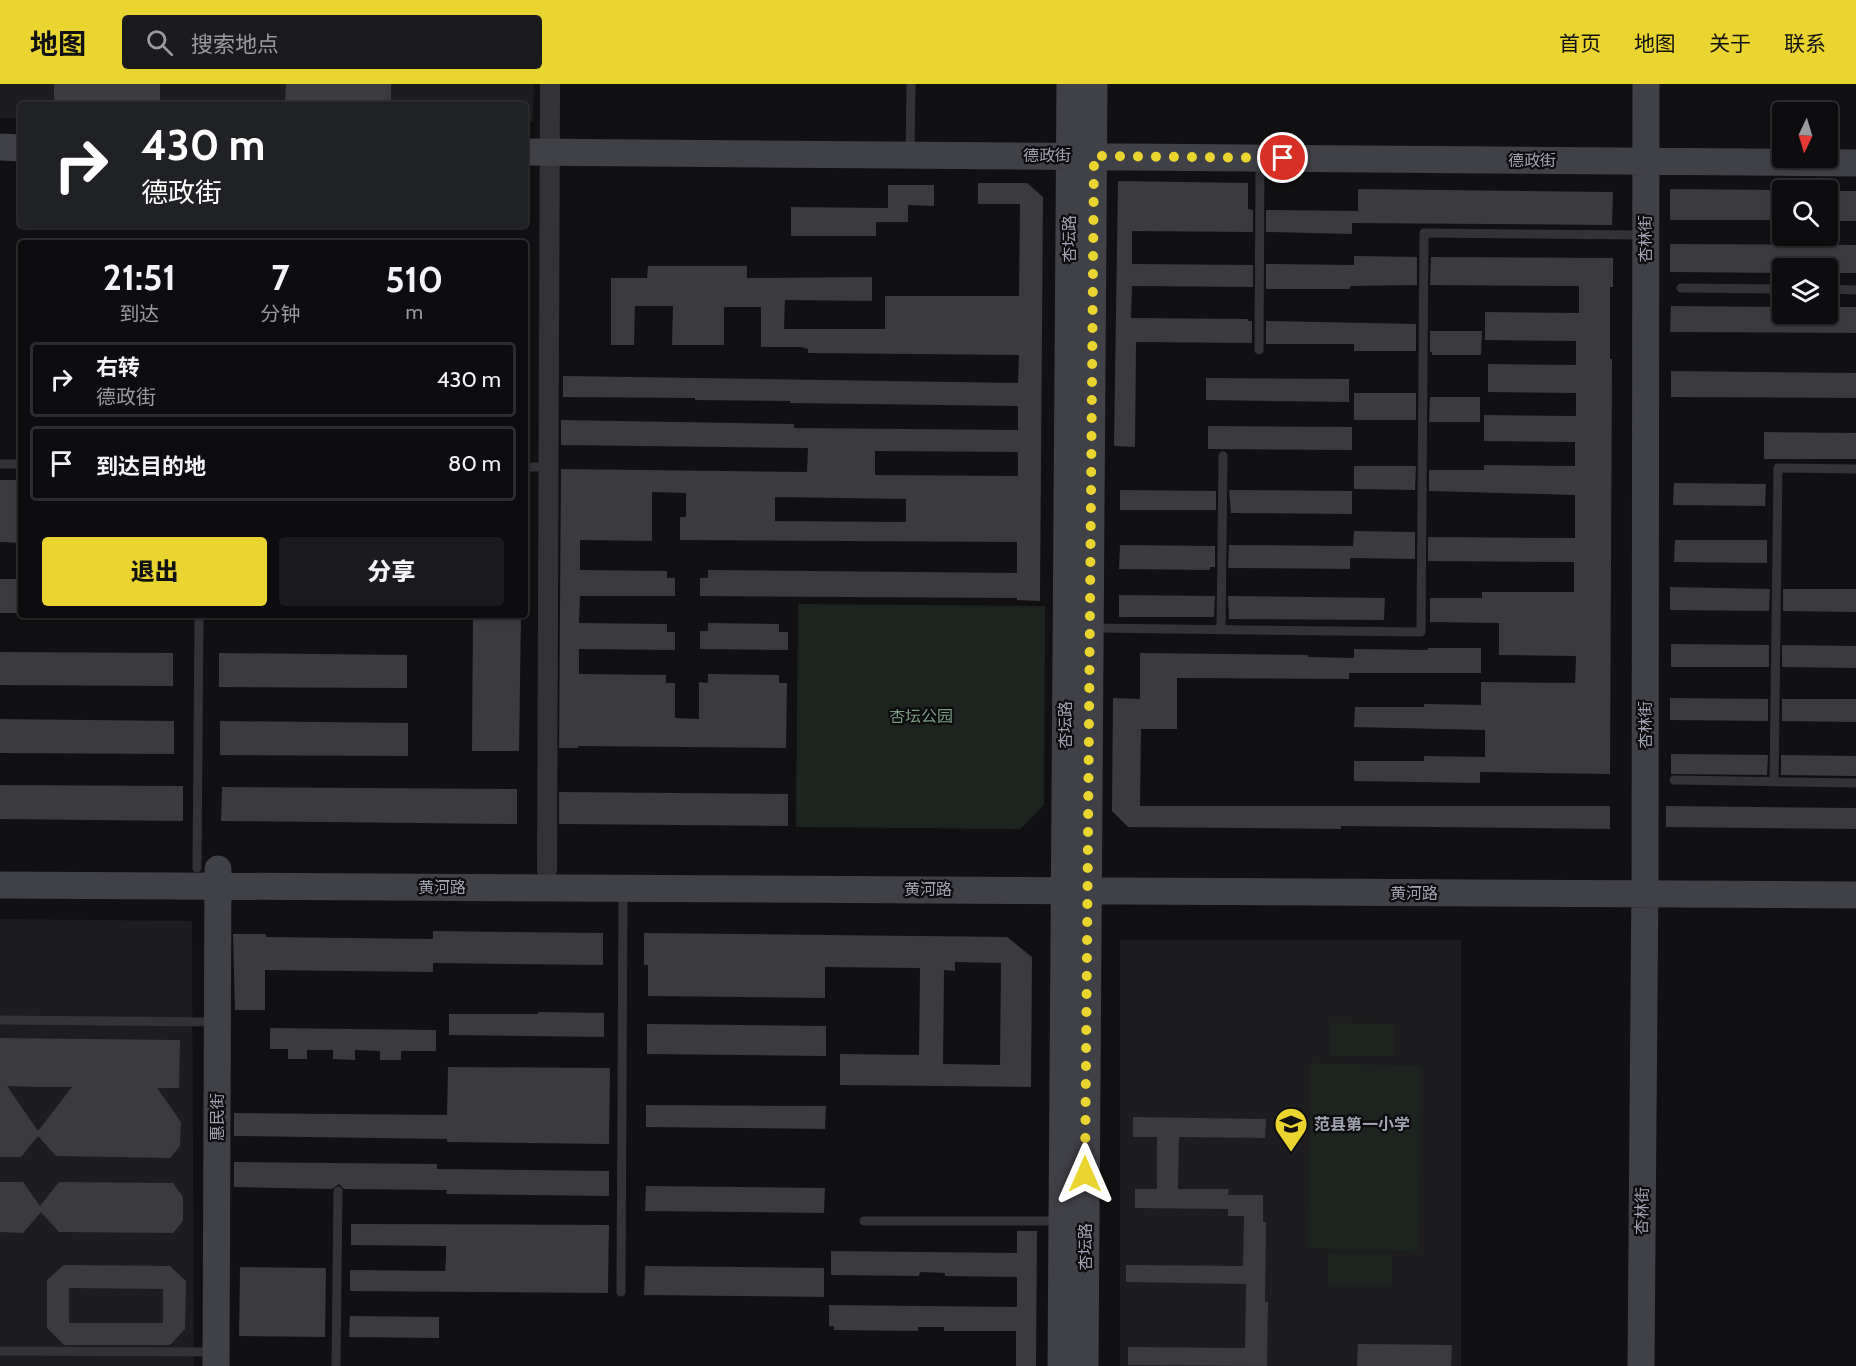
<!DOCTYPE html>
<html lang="zh">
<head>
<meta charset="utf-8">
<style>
	:root { --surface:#0d0c0e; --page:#1b1a1c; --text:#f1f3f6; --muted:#9a9b9e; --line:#2d2c2e; --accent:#ead530 }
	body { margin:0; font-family:Cabin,"Noto Sans SC",sans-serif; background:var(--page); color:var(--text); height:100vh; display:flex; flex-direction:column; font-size:22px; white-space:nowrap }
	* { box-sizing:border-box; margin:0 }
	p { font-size:20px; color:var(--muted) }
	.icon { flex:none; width:33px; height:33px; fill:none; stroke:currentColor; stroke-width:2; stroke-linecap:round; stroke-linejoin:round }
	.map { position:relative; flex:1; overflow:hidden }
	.details { position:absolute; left:18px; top:156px; width:510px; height:378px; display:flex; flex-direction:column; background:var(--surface); border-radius:6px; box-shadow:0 2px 4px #0004,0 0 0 2px var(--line) }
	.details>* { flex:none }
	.guide { position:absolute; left:18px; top:18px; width:510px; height:126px; border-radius:6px; box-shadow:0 2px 4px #0004,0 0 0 2px var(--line); background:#202124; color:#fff; overflow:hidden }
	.needle { width:39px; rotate:184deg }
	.fabs { position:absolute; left:1772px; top:18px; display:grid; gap:12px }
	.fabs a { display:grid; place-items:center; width:66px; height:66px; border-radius:6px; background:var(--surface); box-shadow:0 2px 4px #0004,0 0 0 2px var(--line); font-size:30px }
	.pin { position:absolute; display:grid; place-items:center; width:51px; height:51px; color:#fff; margin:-26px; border:3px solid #fff; border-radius:50%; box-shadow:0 2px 6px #0007 }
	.me { position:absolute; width:66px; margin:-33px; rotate:0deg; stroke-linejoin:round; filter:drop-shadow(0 0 4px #0008) }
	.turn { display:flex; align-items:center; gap:21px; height:126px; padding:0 24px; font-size:27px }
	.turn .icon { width:78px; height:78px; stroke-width:2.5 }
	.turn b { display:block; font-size:42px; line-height:51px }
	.eta { display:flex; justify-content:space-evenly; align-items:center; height:102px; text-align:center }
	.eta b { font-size:36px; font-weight:800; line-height:42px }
	.cta { display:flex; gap:12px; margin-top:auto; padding:12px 24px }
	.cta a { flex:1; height:69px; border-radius:6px; background:var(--accent); color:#111; font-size:24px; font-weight:800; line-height:69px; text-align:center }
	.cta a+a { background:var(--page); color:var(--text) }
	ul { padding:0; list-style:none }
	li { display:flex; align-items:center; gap:18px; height:75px; margin:0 12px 9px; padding:0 12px; border:3px solid var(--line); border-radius:6px }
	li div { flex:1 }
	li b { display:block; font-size:22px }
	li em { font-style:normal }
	header { display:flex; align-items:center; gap:36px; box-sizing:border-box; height:84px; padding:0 30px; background:var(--accent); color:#111 }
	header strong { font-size:28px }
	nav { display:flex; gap:33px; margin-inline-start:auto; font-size:21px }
	.search { width:420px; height:54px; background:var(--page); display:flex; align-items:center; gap:15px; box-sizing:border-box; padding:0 21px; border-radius:6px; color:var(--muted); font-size:22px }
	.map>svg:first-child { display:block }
	.built { fill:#1d1d1f }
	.green { fill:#1d241f }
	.building { fill:#3b3a3f; fill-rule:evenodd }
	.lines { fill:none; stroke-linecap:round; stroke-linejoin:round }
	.lane { stroke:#323237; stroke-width:9 }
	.street { stroke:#323237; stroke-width:20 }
	.secondary { stroke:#404047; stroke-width:27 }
	.route { stroke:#ead530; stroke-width:10; stroke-dasharray:0 18 }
	.labels { text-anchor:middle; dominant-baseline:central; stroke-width:4.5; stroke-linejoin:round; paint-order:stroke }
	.street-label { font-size:16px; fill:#a2a3b2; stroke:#0c0b0d }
	.park-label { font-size:16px; fill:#799d83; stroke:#0c0b0d }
	.poi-label { font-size:16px; font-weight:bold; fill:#a2a3b2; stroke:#0c0b0d; text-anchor:start }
</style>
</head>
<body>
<header>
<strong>地图</strong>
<div class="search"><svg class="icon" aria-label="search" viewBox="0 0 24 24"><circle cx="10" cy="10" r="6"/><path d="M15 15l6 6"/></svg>搜索地点</div>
<nav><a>首页</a><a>地图</a><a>关于</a><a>联系</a></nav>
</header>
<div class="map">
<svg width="1856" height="1282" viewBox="0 0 1856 1282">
	<rect width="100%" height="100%" fill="#111012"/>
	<path class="built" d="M0 0H534L533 38H525V21H21V34H0Z
		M0 835 192 837 194 1282H0Z
		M1120 856H1461V1282H1120Z"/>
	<path class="green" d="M798 520 1045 522 1044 721 1020 745 796 743Z
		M1329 939 1393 940V972H1329Z
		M1311 979 1421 982 1418 1167 1308 1164Z
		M1328 1170 1392 1171V1203H1328Z"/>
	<path class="building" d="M54 0H160V19L54 18Z
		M286 0H391V19L285 18Z
		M1118 97 1248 99V125L1253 126V148L1132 147V180L1253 181V203L1132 202 1131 234 1248 235V237H1252V259L1136 258 1135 363 1114 362Z
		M978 99H1027L1043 113 1040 517 1017 516V514L700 512V494H708V486L1017 489V458L680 456V433H686V409L652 408V457L580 456V486L667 487V494H675V512H580L579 539 667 540V548H675V566L579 565V590L666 591V599H675V634L699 635V598L708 599V590L779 591V599H787L786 664 578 662V664H559L561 385 807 388 808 364 561 361V336L794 340V344L1018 346V322L790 319V317L695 316V314L563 313V292L1018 299 1019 271 808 269V265L801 263H761V223H724V261H672L673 222H635L634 261H611V194H647L648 182H747V194L872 193V217L785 216 784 245H885V212H1019L1020 120H978ZM875 367 1018 368V392L875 391ZM775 413 906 415V438L775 437Z
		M888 101H934V122L908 121V138H876V152H791V123L888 124Z
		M1358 105 1613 108 1612 141 1352 139V150L1266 148V126L1358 127Z
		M1670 105 1782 106V136H1670Z
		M1827 107H1856V137H1827Z
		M1670 160 1856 161V189H1827V184H1782V189L1670 188Z
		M1354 172 1417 173V201L1350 202V205H1266V180L1354 181Z
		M1431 173 1613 174V203H1610V275H1612L1610 690 1480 688V699L1354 697V677H1424V672L1485 673V646L1354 643 1355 623H1424V620L1481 621V598L1575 599 1576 572 1499 571V539L1430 538V514H1482V508H1574V478L1428 477V453L1575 454V411L1429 407V386H1484V381L1575 382V358L1484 357V331L1576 332V309L1488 308V280L1576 281V257L1485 256V228L1579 229V202L1430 201Z
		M1671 222 1782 223V230H1827V223H1856V249L1670 248Z
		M1266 237 1416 240V267H1354V260H1266Z
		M1430 247H1482L1481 271H1432V268H1430Z
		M1671 287 1856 289V314L1671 313Z
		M1206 294 1349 295V318L1206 316Z
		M1354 309H1416V336H1354Z
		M1430 313H1480V338H1429Z
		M1208 342 1352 343V366L1208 365Z
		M1764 348 1856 349V375H1764Z
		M1354 382H1416L1415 406 1354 405Z
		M0 396H21V459L0 458Z
		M1674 399 1766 400 1765 422 1673 421Z
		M1120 406 1216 407V426H1120Z
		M1231 406 1352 407V430L1231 429 1229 407Z
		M1354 447 1415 448V475L1350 474V485L1228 484 1229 461 1353 462Z
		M1675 456H1767V479L1674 478Z
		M1120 461 1215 462V483H1210V486L1119 485Z
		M0 495H21V529H0Z
		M1670 503 1770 505 1769 527 1670 526Z
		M1783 505H1856V528L1783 527Z
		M1119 511 1215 512 1214 533H1119Z
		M1228 512 1385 514 1384 536 1229 535Z
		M473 531H521L519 667H472Z
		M708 539 779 540V548H788V566L700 565V547H708Z
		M1671 560 1769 561V583H1671Z
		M1782 561 1856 562V584L1782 583Z
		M1428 564H1481V589H1349V595L1177 594V645H1141L1140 722H1610V745L1341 742V745L1128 743 1112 727 1113 614 1140 615V569L1308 571V573L1354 574V565L1428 566Z
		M0 568 173 569V602L0 601Z
		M219 569 407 571V604L219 603Z
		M1670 614 1768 615V637L1670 636Z
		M1782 615H1856V638L1782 637Z
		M0 635 174 637V670L0 669Z
		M220 637 408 639V672L220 671Z
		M1671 670 1768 671 1767 691 1671 690Z
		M1781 671 1856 672V692L1781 691Z
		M0 701 183 702V737L0 735Z
		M222 703 517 705V740L221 737Z
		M559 708 788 710V742L559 740Z
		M1666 722 1856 724V745L1666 743Z
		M433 847 603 849V881L433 879V888L265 886V926H235L233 850H266V853L433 855Z
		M644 849 1007 853 1032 873 1031 1003 840 1001V970L919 971 920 884 825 883V914L648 912V881H644ZM955 878 1001 879 1000 981 943 980 944 886 955 887Z
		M538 928 604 929V953L449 951V930H538Z
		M647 940 826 942V972L647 970Z
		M270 944 436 946V967H401V976H380V967L355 966V976L333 975V966H307V975H288V965H270Z
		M0 954 180 956 179 1004H157L181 1038 180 1062 170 1074 56 1072 38 1052 21 1073H0ZM7 1002 39 1003H72L38 1047Z
		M448 983 610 984 609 1060 447 1058V1055L234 1052V1029L447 1031Z
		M646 1021 826 1022 825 1045 646 1043Z
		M1133 1033 1266 1035 1265 1054 1179 1053 1178 1105H1229L1228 1111H1263V1138H1266L1265 1218H1268L1267 1282 1128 1281V1263L1245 1264 1246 1200 1126 1198V1181L1243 1182 1244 1132H1228V1125L1135 1124V1105H1157V1053H1133Z
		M234 1078 437 1080V1085L609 1087V1112L446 1110 447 1106 344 1105 339 1100 332 1105 234 1103Z
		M0 1098H23L40 1122 59 1098 173 1099 183 1113V1137L173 1149 59 1148 41 1128 23 1149 0 1148Z
		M646 1102 825 1104 824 1129 645 1127Z
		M351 1140 609 1141 608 1209 350 1207V1186L445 1187 446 1174V1162L351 1161Z
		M1017 1147H1037L1036 1282H1016V1247H944V1243H918V1247L834 1246V1242H829V1221L1017 1223V1193L945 1192V1189L920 1188 919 1192 831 1191V1167L1017 1169Z
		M64 1181 170 1182 186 1197 185 1245 170 1261H64L47 1244V1196ZM69 1204 163 1205V1239H69Z
		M645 1182 824 1184V1213L644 1211Z
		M240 1183 326 1184 325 1253 239 1252Z
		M350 1232 439 1233V1254L349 1253Z
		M1358 1260 1452 1261 1451 1282H1357Z"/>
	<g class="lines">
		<path class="lane" d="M910 70 911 0
			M1681 204 1782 205
			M1827 205 1856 206
			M1259 266 1260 76
			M0 380H21
			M525 383H548
			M1092 544 1421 548 1424 149 1643 151
			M1221 546 1223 372
			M1674 696 1856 699
			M1774 698 1778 384 1856 385
			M197 784 199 531
			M0 936 215 938
			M864 1137H1059
			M621 1208 623 808
			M0 1267 213 1268
			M336 1282 338 1107"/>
		<path class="street" d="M547 786 550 0"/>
		<path class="secondary" d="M0 63 21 64
			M525 68 1856 79
			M0 801 1856 811
			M216 1282 218 785
			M1061 1282 1070 0
			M1085 1282 1094 0
			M1641 1282 1645 793 1646 0"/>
	</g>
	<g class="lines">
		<path class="route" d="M1085 1090 1094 72 1283 74"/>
	</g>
	<defs>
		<g id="school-pin" transform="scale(1.725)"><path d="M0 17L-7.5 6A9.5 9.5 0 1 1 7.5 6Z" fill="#ead530" stroke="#0c0b0d"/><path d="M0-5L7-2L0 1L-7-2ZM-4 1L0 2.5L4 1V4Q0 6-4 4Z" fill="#111"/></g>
	</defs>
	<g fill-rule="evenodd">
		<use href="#school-pin" x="1291" y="1040"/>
	</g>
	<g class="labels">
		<g class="street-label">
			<text x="1047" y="71">德政街</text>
			<text x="1532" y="76">德政街</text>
			<text transform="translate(1069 155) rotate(-90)">杏坛路</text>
			<text transform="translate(1645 155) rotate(-90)">杏林街</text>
			<text transform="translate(1065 641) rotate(-90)">杏坛路</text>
			<text transform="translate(1645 641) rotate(-90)">杏林街</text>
			<text x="442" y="803">黄河路</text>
			<text x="928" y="805">黄河路</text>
			<text x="1414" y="809">黄河路</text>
			<text transform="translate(217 1033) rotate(-90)">惠民街</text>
			<text transform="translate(1642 1127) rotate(-89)">杏林街</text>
			<text transform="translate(1085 1163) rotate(-90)">杏坛路</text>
		</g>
		<g class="park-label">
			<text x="921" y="632">杏坛公园</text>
		</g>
		<g class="poi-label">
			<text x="1314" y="1040">范县第一小学</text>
		</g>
	</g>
</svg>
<div class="fabs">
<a><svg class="needle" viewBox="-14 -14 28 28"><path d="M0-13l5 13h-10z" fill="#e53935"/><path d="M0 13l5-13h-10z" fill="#9a9b9e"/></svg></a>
<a><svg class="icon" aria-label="search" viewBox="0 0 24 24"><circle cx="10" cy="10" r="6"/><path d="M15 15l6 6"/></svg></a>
<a><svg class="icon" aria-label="layers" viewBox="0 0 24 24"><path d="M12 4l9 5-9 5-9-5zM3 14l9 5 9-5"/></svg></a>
</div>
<div class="pin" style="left:1283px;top:74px;background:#d93025"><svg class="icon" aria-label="arrive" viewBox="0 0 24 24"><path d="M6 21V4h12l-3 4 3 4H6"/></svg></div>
<svg class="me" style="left:1085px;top:1090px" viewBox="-20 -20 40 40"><path d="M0-17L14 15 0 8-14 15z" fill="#ead530" stroke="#fff" stroke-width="4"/></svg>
<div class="guide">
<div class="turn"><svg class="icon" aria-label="right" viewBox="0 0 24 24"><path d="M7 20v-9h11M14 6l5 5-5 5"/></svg><div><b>430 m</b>德政街</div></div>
</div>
<section class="details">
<div class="eta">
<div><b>21:51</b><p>到达</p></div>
<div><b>7</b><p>分钟</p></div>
<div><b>510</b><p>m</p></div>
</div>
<ul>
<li><svg class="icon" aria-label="right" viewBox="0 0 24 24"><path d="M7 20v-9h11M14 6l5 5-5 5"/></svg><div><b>右转</b><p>德政街</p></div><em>430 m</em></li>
<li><svg class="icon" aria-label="arrive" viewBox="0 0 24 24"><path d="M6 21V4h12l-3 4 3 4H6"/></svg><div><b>到达目的地</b></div><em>80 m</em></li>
</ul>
<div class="cta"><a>退出</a><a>分享</a></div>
</section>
</div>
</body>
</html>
